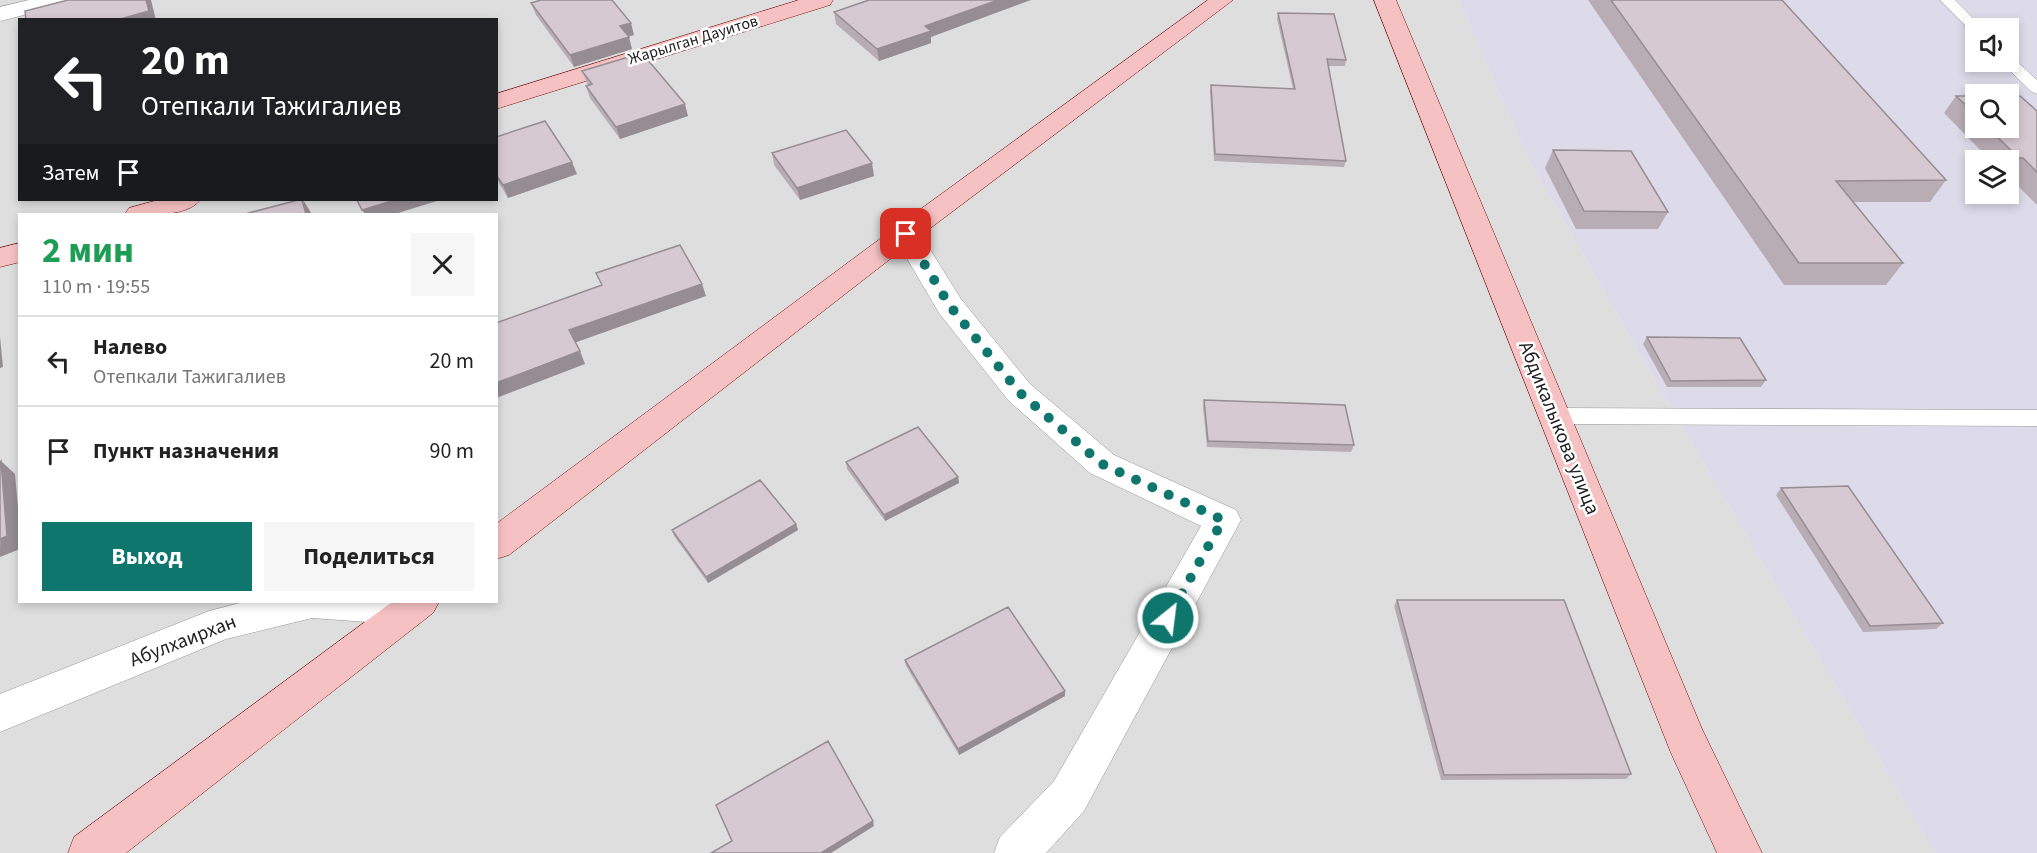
<!DOCTYPE html>
<html lang="ru">
<head>
<meta charset="utf-8">
<style>
	:root { --surface:#fff; --page:#f6f6f6; --text:#222; --muted:#767676; --line:#e0e0e0; --accent:#0f766e }
	body { margin:0; font-family:"Source Sans 3",sans-serif; background:var(--page); color:var(--text); height:100vh; display:flex; flex-direction:column; font-size:22px; white-space:nowrap }
	* { box-sizing:border-box; margin:0 }
	p { font-size:20px; color:var(--muted) }
	.icon { flex:none; width:33px; height:33px; fill:none; stroke:currentColor; stroke-width:2; stroke-linecap:round; stroke-linejoin:round }
	.map { position:relative; flex:1; overflow:hidden }
	.side { position:absolute; left:18px; top:213px; width:480px; height:390px; display:flex; flex-direction:column; background:var(--surface); border-radius:0px; box-shadow:0 3px 9px #0003 }
	.side>* { flex:none }
	.hud { position:absolute; left:18px; top:18px; width:480px; height:183px; border-radius:0px; box-shadow:0 3px 9px #0003; background:#202124; color:#fff; overflow:hidden }
	.buttons { position:absolute; left:1965px; top:18px; display:grid; gap:12px }
	.buttons a { display:grid; place-items:center; width:54px; height:54px; border-radius:0px; background:var(--surface); box-shadow:0 3px 9px #0003; font-size:30px }
	.pin { position:absolute; display:grid; place-items:center; width:51px; height:51px; color:#fff; margin:-26px; border-radius:12px; box-shadow:0 3px 9px #0006 }
	.me { position:absolute; width:66px; margin:-33px; rotate:29deg; stroke-linejoin:round; filter:drop-shadow(0 0 4px #0008) }
	.turn { display:flex; align-items:center; gap:21px; height:126px; padding:0 24px; font-size:27px }
	.turn .icon { width:78px; height:78px; stroke-width:2.5 }
	.turn b { display:block; font-size:42px; line-height:51px }
	.then { display:flex; align-items:center; height:57px; padding:0 24px; background:#0003; gap:12px; font-size:22px }
	.round { display:grid; place-items:center; flex:none; width:63px; height:63px; border-radius:0px; background:var(--page) }
	.summary { display:flex; align-items:center; justify-content:space-between; height:102px; padding:0 24px }
	h1 { font-size:36px; font-weight:700; line-height:45px; color:#1e9e55 }
	.primary-button { display:flex; gap:12px; margin-top:auto; padding:12px 24px }
	.primary-button a { flex:1; height:69px; border-radius:0px; background:var(--accent); color:#fff; font-size:24px; font-weight:700; line-height:69px; text-align:center }
	.primary-button a+a { background:var(--page); color:var(--text) }
	ul { padding:0; list-style:none }
	li { display:flex; align-items:center; gap:18px; height:90px; padding:0 24px; border-top:2px solid var(--line) }
	li div { flex:1 }
	li b { display:block; font-size:22px }
	li em { font-style:normal }
	.map>svg:first-child { display:block }
	.residential { fill:#dfdedf; fill-rule:evenodd }
	.industrial { fill:#dddbe9; fill-rule:evenodd }
	.lines { fill:none; stroke-linecap:round; stroke-linejoin:round }
	.lane-casing { stroke:#959595; stroke-width:1 }
	.street-casing { stroke:#959595; stroke-width:1 }
	.secondary-casing { stroke:#74100c; stroke-width:1 }
	.lane { fill:#fff; fill-rule:evenodd }
	.street { fill:#fff; fill-rule:evenodd }
	.secondary { fill:#f6c1c2; fill-rule:evenodd }
	.wall { fill:#b9adb5 }
	.shaded-wall { fill:#968d93 }
	.building { fill:#d7c9d2; stroke:#968d93; stroke-width:1.5 }
	.route { stroke:#0f766e; stroke-width:10; stroke-dasharray:0 18 }
	.labels { text-anchor:middle; dominant-baseline:central; stroke-width:5; stroke-linejoin:round; paint-order:stroke }
	.far-street-label { font-size:16px; fill:#212121; stroke:#fff }
	.street-label { font-size:20px; fill:#212121; stroke:#fff }
</style>
</head>
<body>
<div class="map">
<svg width="2037" height="853" viewBox="0 0 2037 853">
	<rect width="100%" height="100%" fill="#f1e9ec"/>
	<path class="residential" d="M0 0H1459L1527 156 1663 395 1935 853H0ZM20 20H496V200H20ZM20 214H496V602H20Z"/>
	<path class="industrial" d="M1459 0H2037V853H1935L1663 395 1527 156ZM1976 28H2008V62H1976ZM1976 94H2008V128H1976ZM1976 160H2008V194H1976Z"/>
	<g class="lines">
		<g class="lane-casing">
			<path id="lane" d="M1940 0H1955L1983 28H1976V32L1971 31Z
				M2008 57 2013 58 2037 80V94L2032 92 2003 64 2001 62H2008Z
				M1554 408 2037 410V426L1554 424 1547 422 1544 416 1547 410Z"/>
		</g>
		<g class="street-casing">
			<path id="street" d="M29 0H67L64 5 0 21V7Z
				M906 224 916 227 961 299 1030 384 1114 455 1236 510 1241 520 1084 811 1046 853H994L1000 837 1054 781 1201 526 1090 473 1008 400 939 313 892 233 896 227Z
				M244 602H425L429 609 423 621 410 625 312 618 226 639 0 732V694L209 611Z"/>
		</g>
		<g class="secondary-casing">
			<path id="secondary" d="M799 0H833L830 5 496 109V94Z
				M1208 0H1233L916 239 509 555 496 559V524L896 227Z
				M1374 0H1396L1702 729 1762 853H1717L1671 753Z
				M158 200H200C188 217 144 216 125 214L129 208Z
				M20 243V262L0 267V248Z
				M392 602H439L433 613 126 853H68L74 837Z"/>
		</g>
		<use href="#lane" class="lane"/>
		<use href="#street" class="street"/>
		<use href="#secondary" class="secondary"/>
	</g>
	<path class="wall" d="M1588 0H1782L1946 180 1930 202H1854L1903 263 1886 285H1784Z
		M531 3 634 35 628 37 632 49 574 67 536 15Z
		M834 12 931 37V43L879 61 836 24Z
		M1278 13 1346 60 1345 66H1328L1346 161 1344 167 1214 161 1210 92 1211 85 1293 89 1277 19Z
		M582 71 688 116 620 139 590 98 586 86 588 85Z
		M1956 96H1976V128H2008L2037 111V205L2008 176V160H1990L1944 113Z
		M496 137 577 174 508 198 496 178Z
		M1553 150 1668 212 1658 229H1576L1545 168Z
		M772 153 874 176 800 200 774 165Z
		M1647 337 1766 380 1761 387H1667L1643 344Z
		M1204 400 1354 445 1351 452 1207 447 1203 407Z
		M846 462 958 477 959 483 885 521 847 469Z
		M1781 488 1943 623 1936 629 1863 632 1776 495Z
		M796 524 798 530 708 583 674 536 672 530Z
		M1397 600 1631 774 1626 779 1441 780 1394 606Z
		M905 660 1065 691V696L959 755 906 666Z"/>
	<path class="shaded-wall" d="M146 0H151L156 20H117Z
		M998 0H1031L931 37V43L879 61 877 49 925 26Z
		M631 23 634 35 623 38 620 26Z
		M629 37 632 49 574 67 570 55Z
		M685 104 688 116 620 139 616 127Z
		M572 162 577 174 508 198 503 185Z
		M872 163 874 176 800 200 797 188Z
		M303 200 310 211 311 214H306Z
		M395 200H440L395 214H365L362 210Z
		M702 284 706 296 574 343 569 330Z
		M0 337 3 367 0 368Z
		M580 351 585 364 496 398V383Z
		M1 461 15 474 20 529V549L0 557Z
		M958 477 959 483 885 521 884 515Z
		M796 524 798 530 708 583 706 577Z
		M1065 691V696L959 755 958 749Z
		M873 821 874 826 831 853H821Z"/>
	<path class="building" d="M68 0H146L149 11 117 20H26L25 11Z
		M541 0H612L631 23 620 26 629 37 570 55 531 3Z
		M869 0H998L925 26 931 31 877 49 834 12Z
		M1611 0H1782L1946 180 1836 181 1903 263H1799Z
		M1278 13 1334 14 1346 60 1327 59 1346 161 1215 154 1211 85 1295 89Z
		M642 53 685 104 616 127 586 86 592 84 582 71Z
		M1956 96H1976V115Z
		M2008 96H2020L2037 111V172L2023 158H2019L1988 128H2008Z
		M545 121 572 162 503 185 496 175V137Z
		M846 130 872 163 797 188 772 153Z
		M1553 150 1631 151 1668 212 1584 211Z
		M298 200H302L306 214H245Z
		M357 200H395L362 210Z
		M680 245 702 284 569 330 580 351 496 383V323L602 285 596 273Z
		M1647 337 1740 338 1766 380 1671 381Z
		M1204 400 1345 405 1354 445 1208 441Z
		M918 427 958 477 884 515 846 462Z
		M1 461 7 536 0 539V462Z
		M760 480 796 524 706 577 672 530Z
		M1848 486 1943 623 1870 626 1781 488Z
		M1397 600H1564L1631 774 1444 775Z
		M1008 607 1065 691 958 749 905 660Z
		M828 741 873 821 821 853H711L732 841 716 805Z"/>
	<g class="lines">
		<path class="route" d="M906 234 950 306 1019 392 1102 464 1223 520 1168 618"/>
	</g>
	<g class="labels">
		<g class="far-street-label">
			<text transform="translate(693 40) rotate(-17)">Жарылган Дауитов</text>
		</g>
		<g class="street-label">
			<text transform="translate(1559 428) rotate(68)">Абдикалыкова улица</text>
			<text transform="translate(183 641) rotate(-21)">Абулхаирхан</text>
		</g>
	</g>
</svg>
<div class="buttons">
<a><svg class="icon" aria-label="sound" viewBox="0 0 24 24"><path d="M4 9h4l5-4v14l-5-4H4zM17 9q2 3 0 6"/></svg></a>
<a><svg class="icon" aria-label="search" viewBox="0 0 24 24"><circle cx="10" cy="10" r="6"/><path d="M15 15l6 6"/></svg></a>
<a><svg class="icon" aria-label="layers" viewBox="0 0 24 24"><path d="M12 4l9 5-9 5-9-5zM3 14l9 5 9-5"/></svg></a>
</div>
<div class="pin" style="left:906px;top:234px;background:#d93025"><svg class="icon" aria-label="arrive" viewBox="0 0 24 24"><path d="M6 21V4h12l-3 4 3 4H6"/></svg></div>
<svg class="me" style="left:1168px;top:618px" viewBox="-20 -20 40 40"><circle r="17" fill="#0f766e" stroke="#fff" stroke-width="3"/><path d="M0-11L8 9 0 5-8 9z" fill="#fff"/></svg>
<div class="hud">
<div class="turn"><svg class="icon" aria-label="left" viewBox="0 0 24 24"><path d="M17 20v-9H6M10 6l-5 5 5 5"/></svg><div><b>20 m</b>Отепкали Тажигалиев</div></div>
<div class="then">Затем<svg class="icon" aria-label="arrive" viewBox="0 0 24 24"><path d="M6 21V4h12l-3 4 3 4H6"/></svg></div>
</div>
<section class="side">
<div class="summary"><div><h1>2 мин</h1><p>110 m · 19:55</p></div><a class="round"><svg class="icon" aria-label="close" viewBox="0 0 24 24"><path d="M6 6l12 12M18 6L6 18"/></svg></a></div>
<ul>
<li><svg class="icon" aria-label="left" viewBox="0 0 24 24"><path d="M17 20v-9H6M10 6l-5 5 5 5"/></svg><div><b>Налево</b><p>Отепкали Тажигалиев</p></div><em>20 m</em></li>
<li><svg class="icon" aria-label="arrive" viewBox="0 0 24 24"><path d="M6 21V4h12l-3 4 3 4H6"/></svg><div><b>Пункт назначения</b></div><em>90 m</em></li>
</ul>
<div class="primary-button"><a>Выход</a><a>Поделиться</a></div>
</section>
</div>
</body>
</html>
